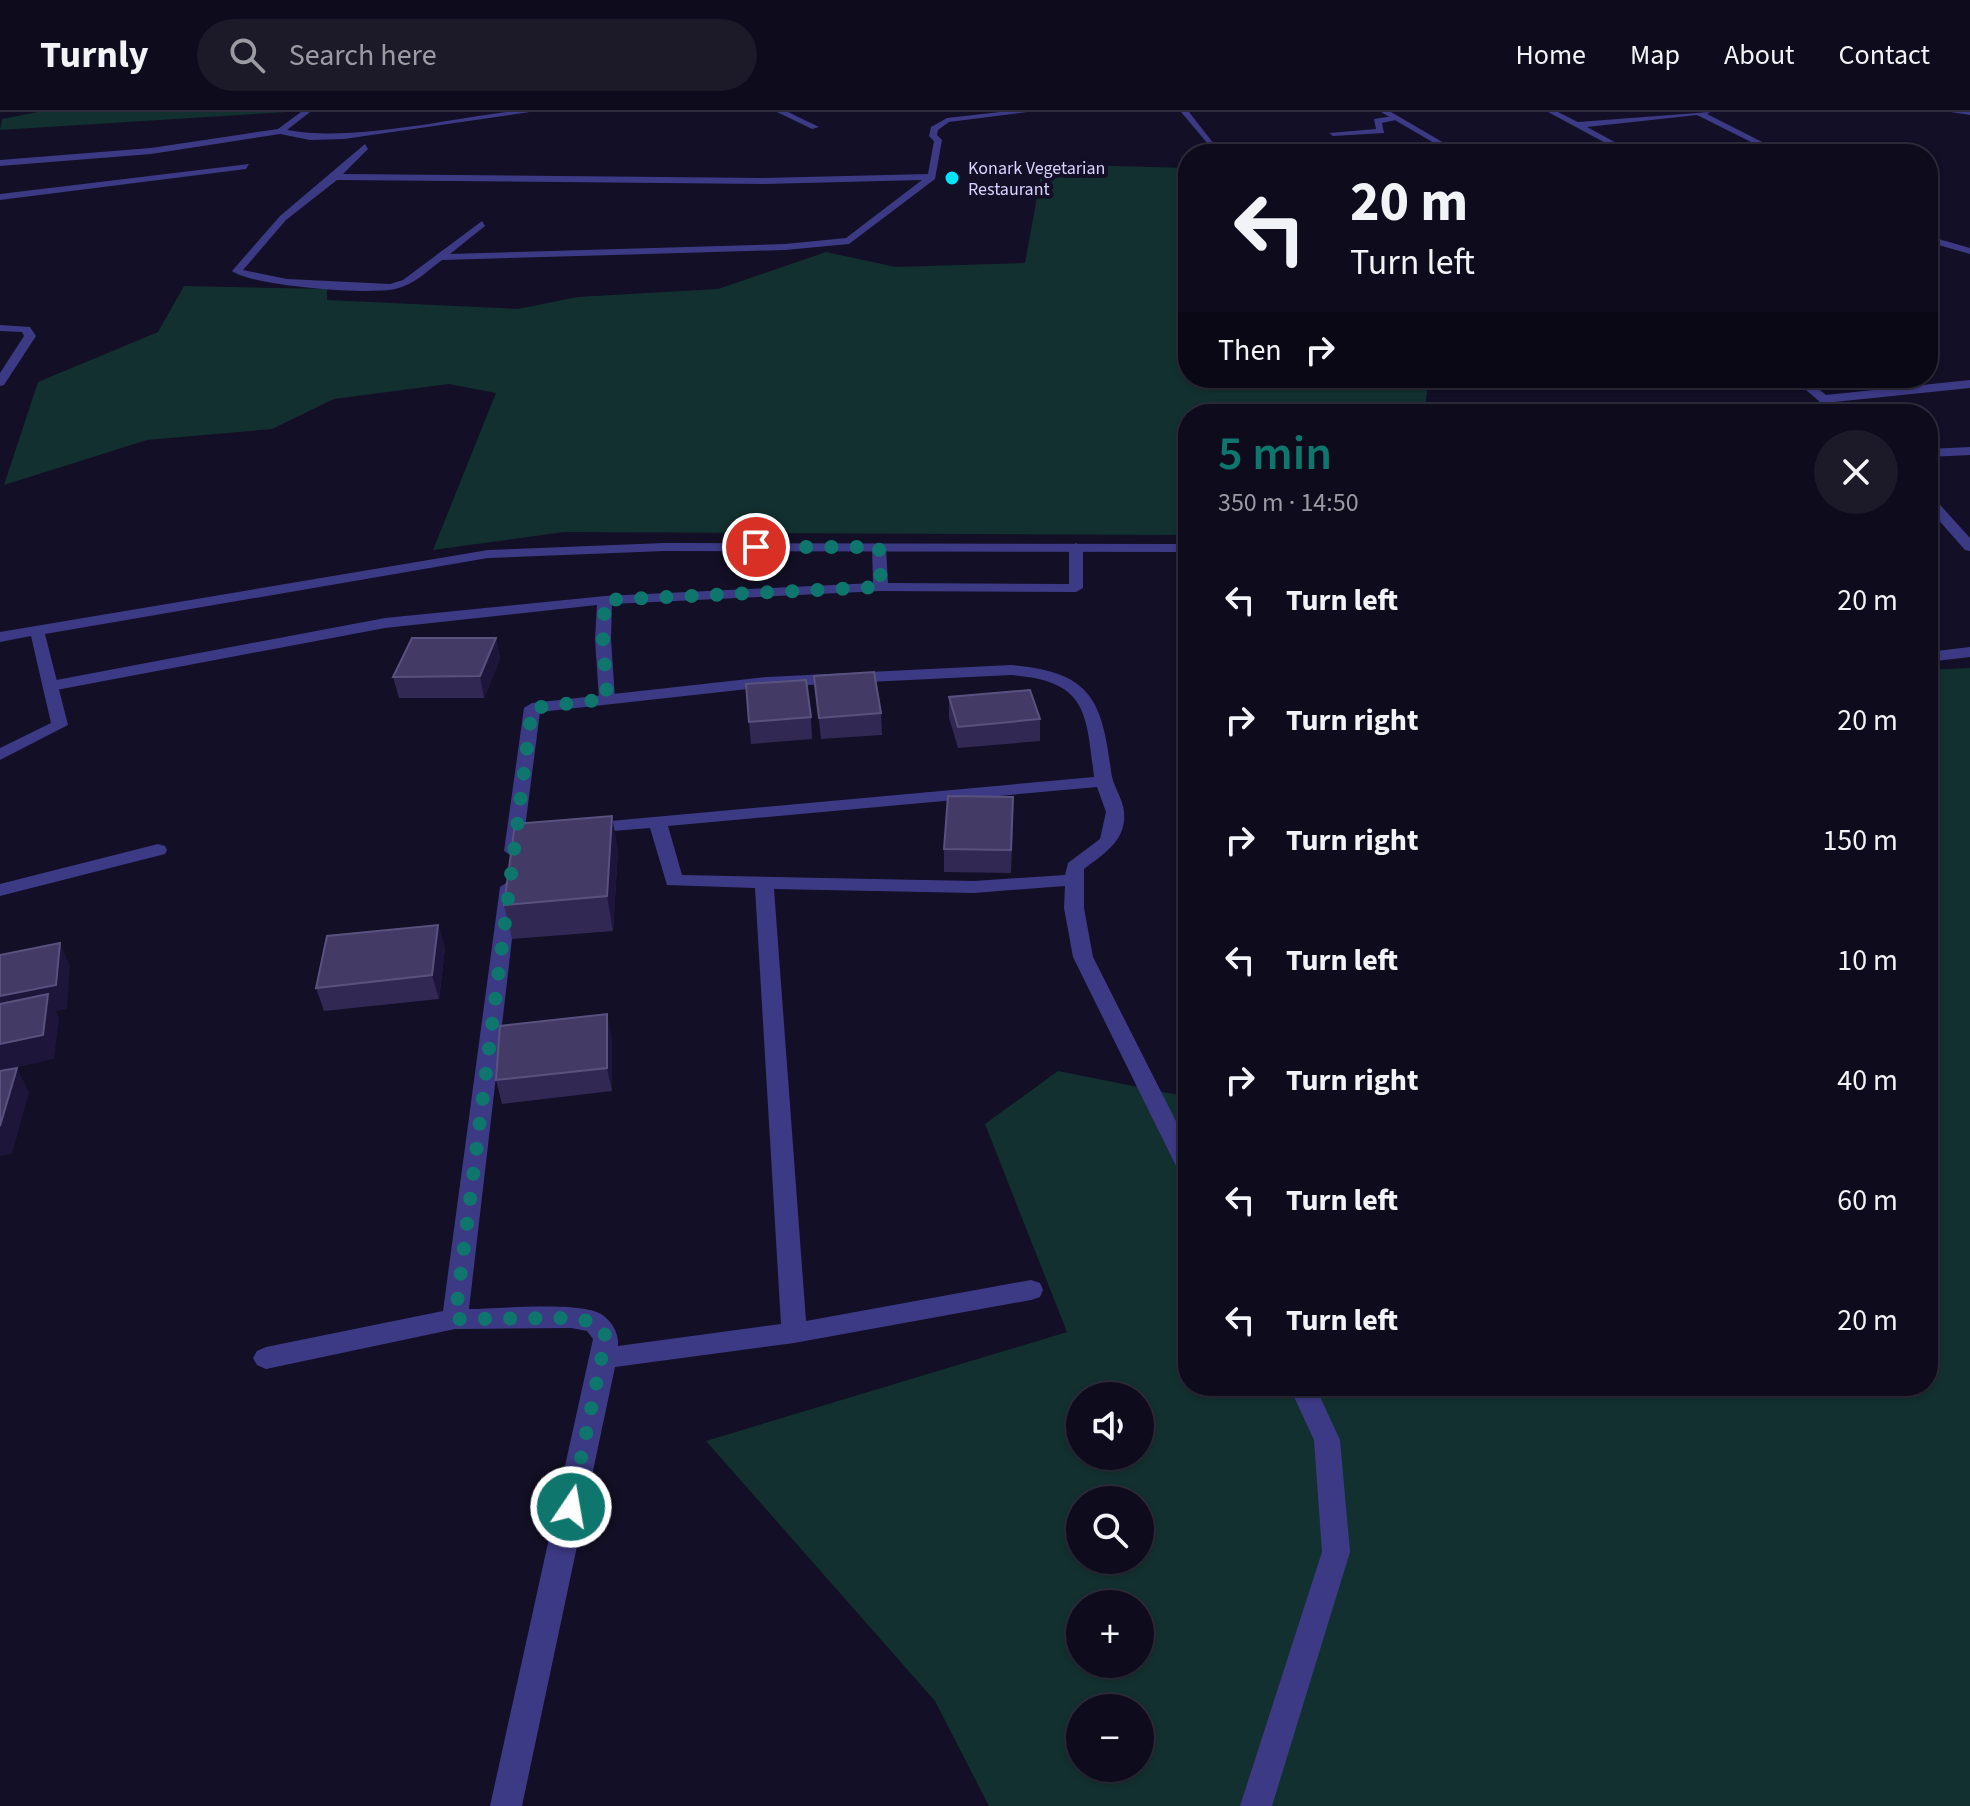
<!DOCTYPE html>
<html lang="en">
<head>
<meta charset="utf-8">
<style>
	:root { --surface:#0e0b1c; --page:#1c1929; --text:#f1f3f6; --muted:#9b9ba3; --line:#2e2b3b; --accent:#0f766e }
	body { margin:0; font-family:"Source Sans 3",sans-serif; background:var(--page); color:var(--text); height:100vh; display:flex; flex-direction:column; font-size:30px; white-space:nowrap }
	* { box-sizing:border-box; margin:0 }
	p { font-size:26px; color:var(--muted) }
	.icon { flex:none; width:44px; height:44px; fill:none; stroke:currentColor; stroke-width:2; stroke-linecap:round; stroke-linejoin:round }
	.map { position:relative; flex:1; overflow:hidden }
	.sheet { position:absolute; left:1178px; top:292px; width:760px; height:992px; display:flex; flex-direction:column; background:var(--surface); border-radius:32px; box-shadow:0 2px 6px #0004,0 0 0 2px var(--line) }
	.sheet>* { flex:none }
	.banner { position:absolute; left:1178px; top:32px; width:760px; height:244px; border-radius:32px; box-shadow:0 2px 6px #0004,0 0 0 2px var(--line); background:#0e0b1c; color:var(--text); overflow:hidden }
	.controls { position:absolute; left:1066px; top:1270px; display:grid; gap:16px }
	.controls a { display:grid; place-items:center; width:88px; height:88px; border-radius:50%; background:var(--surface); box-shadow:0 2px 6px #0004,0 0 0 2px var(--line); font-size:40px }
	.pin { position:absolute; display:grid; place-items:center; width:68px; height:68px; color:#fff; margin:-34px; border:4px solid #fff; border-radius:50%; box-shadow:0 2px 8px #0007 }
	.me { position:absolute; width:88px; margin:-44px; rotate:12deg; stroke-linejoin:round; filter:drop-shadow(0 0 6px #0008) }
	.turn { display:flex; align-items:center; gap:28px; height:168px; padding:0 40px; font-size:36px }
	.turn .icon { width:104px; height:104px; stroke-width:2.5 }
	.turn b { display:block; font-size:56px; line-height:68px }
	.then { display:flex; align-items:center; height:76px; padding:0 40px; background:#0003; gap:16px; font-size:30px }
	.round { display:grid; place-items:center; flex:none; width:84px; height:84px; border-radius:42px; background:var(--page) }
	.headline { display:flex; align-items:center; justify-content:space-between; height:136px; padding:0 40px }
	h1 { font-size:48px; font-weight:600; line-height:60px; color:var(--accent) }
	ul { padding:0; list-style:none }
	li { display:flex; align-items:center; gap:24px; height:120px; padding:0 40px }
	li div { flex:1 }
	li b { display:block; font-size:30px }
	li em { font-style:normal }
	header { display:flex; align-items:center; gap:48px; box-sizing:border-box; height:112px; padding:0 40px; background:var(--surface); border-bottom:2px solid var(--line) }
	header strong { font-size:38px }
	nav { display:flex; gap:44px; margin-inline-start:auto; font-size:28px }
	.search { width:560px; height:72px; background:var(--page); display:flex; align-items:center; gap:20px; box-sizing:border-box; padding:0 28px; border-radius:44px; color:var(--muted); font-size:30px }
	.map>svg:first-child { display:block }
	.green { fill:#12302f; fill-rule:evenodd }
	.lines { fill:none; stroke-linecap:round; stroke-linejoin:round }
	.lane { fill:#3d3a85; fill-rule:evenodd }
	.street { fill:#3d3a85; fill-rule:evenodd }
	.wall { fill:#312854 }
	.shaded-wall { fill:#1d163a }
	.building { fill:#433a66; stroke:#5a527e; stroke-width:2 }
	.route { stroke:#0f766e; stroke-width:14; stroke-dasharray:0 25.2 }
	.poi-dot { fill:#00e5ff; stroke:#130f26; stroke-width:3 }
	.labels { text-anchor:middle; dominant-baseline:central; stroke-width:8; stroke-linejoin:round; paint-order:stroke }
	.far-poi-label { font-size:18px; fill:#d9d4ff; stroke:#130f26; text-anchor:start }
</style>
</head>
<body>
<header>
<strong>Turnly</strong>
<div class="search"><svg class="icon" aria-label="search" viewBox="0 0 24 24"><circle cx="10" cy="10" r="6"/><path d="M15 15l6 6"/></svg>Search here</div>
<nav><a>Home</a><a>Map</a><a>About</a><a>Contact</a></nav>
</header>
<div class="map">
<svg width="1970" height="1694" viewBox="0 0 1970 1694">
	<rect width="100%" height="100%" fill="#130f26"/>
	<path class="green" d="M38 0H287L0 18 2 7Z
		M1043 52 1188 56V266H1429L1425 295 1439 302H1188V423L564 420 433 438 496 281 449 272 334 287 272 317 147 328 4 373 38 270 158 220 184 174 327 177V188L518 197 577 185 718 177 826 140 896 155 1025 151Z
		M1970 556V1694H989L935 1589 706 1329 1067 1220 985 1012 1058 959 1188 985V1274H1928V558ZM1080 1284H1140V1344H1080ZM1080 1388H1140V1448H1080ZM1080 1492H1140V1552H1080ZM1080 1596H1140V1656H1080Z"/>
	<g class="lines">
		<path class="lane" d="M301 0H310L287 18C349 30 443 8 507 0H530L344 27 310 28 280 22 151 42 0 54V48L151 36 278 17Z
			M777 0H788L819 15 812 17Z
			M1000 0H1027L949 10 938 18 937 23 942 28 935 67 849 132 785 138 442 148C427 159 414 173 395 177 369 183 252 174 232 159L280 104 365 32 368 37 343 62 764 66 928 62 934 29 929 24 931 15 947 6ZM337 68 764 72 922 68 846 126 785 132 450 142 485 114 482 109 403 168 390 172 287 167 243 158 286 108Z
			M1181 0H1189L1214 32H1208Z
			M1393 4 1396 8 1382 11 1384 21 1333 24 1329 21 1376 17 1374 7Z
			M879 431 886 435 888 471 1069 472V435L1076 431 1083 435V476L1076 480 881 479 612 492 611 527 615 587 607 592 599 587 595 527 597 493 385 516 51 579 43 574 51 569 385 506 605 484 873 471 872 435Z"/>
		<path class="street" d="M1381 0H1391L1463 42H1453Z
			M1548 0H1558L1578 10 1710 0 1707 2 1786 42H1775L1697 3 1587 15 1637 42H1626Z
			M1951 0H1970V3Z
			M249 52 246 57 0 88V82Z
			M1928 124 1970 136V142L1928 130Z
			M0 213 30 215 36 224 4 273 0 274V261L24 224 22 220 0 219Z
			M1792 266H1805L1826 283 1970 268V276L1834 290 1847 302H1834Z
			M1970 335V343L1928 345V337Z
			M1928 384 1933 385 1970 426V439L1965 438 1928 396Z
			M664 431 1188 432V440L664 439 488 446 45 522 68 613 0 648V636L51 611 31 524 0 530V520L488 438Z
			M1970 535V545L1928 550V540Z
			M1011 553C1089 560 1102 585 1111 659 1112 673 1123 686 1124 700 1127 728 1104 742 1084 757V796L1093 845 1188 1033V1064L1180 1062 1177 1056 1073 845 1064 796 1065 774 974 781 774 777 806 1209 1031 1168 1040 1171 1043 1178 1040 1185 1031 1188 794 1231 615 1255 522 1694H490L593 1227 587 1219 571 1216 455 1217 266 1257 257 1253 253 1246 257 1239 266 1235 443 1199 500 775 509 769 518 775 469 1197C498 1197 578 1189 601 1202 612 1209 619 1221 618 1234L781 1212 755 776 667 773 650 716 588 721 579 716 588 711 1094 665C1086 599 1087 569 1011 563L767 575 540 600 522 739 513 745 504 739 524 596 532 591 767 565ZM1097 675 1106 700 1100 727 1068 751 1065 763 974 769 682 763 668 714Z
			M158 732 165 734 167 738 165 742 0 784V772Z
			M1289 1274H1315L1340 1328 1350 1440 1272 1694H1240L1322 1440 1314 1328Z"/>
	</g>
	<path class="wall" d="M496 526 500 547 484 586H399L393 565Z
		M814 564 881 601 882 623 821 627Z
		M949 585 1040 607V629L958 636 949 606Z
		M811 605 812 627 751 632 749 610Z
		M1013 708 1011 761 944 760V737Z
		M618 738 613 819 512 827 504 793Z
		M438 813 445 836 439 887 324 899 316 876Z
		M612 926V979L502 992 496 968Z"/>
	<path class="shaded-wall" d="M496 526 500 547 484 586 480 564Z
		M612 704 618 738 613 819 607 784Z
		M438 813 445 836 439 887 432 863Z
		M60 831 70 854 67 897 56 899 59 906 54 947 0 959V884Z
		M607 902 612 926V979L607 956Z
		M17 956 29 980 12 1042 0 1044V1014Z"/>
	<path class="building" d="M412 526H496L480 564 393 565Z
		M874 560 881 601 819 606 814 564Z
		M806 568 811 605 749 610 746 572Z
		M1030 578 1040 607 958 615 949 585Z
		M948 684 1013 685 1011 738 944 737Z
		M612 704 607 784 504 793 515 712Z
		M438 813 432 863 316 876 327 824Z
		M60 831 56 873 0 884V843Z
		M48 882 43 923 0 932V892Z
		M607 902V956L496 968 500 914Z
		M17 956 0 1014V959Z"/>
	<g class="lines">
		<path class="route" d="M571 1395 606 1224 594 1210 571 1206 455 1207 532 596 607 587 603 527 605 488 881 475 879 435H756"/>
	</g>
	<circle class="poi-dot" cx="952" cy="66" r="8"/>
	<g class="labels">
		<g class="far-poi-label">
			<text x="968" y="56">Konark Vegetarian<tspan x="968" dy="21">Restaurant</tspan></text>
		</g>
	</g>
</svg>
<div class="controls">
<a><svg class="icon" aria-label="sound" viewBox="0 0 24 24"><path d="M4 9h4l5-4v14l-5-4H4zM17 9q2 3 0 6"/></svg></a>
<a><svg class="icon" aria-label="search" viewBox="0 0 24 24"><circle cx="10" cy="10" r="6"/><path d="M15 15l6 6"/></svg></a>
<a>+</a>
<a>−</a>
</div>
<div class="pin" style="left:756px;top:435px;background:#d93025"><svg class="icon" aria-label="arrive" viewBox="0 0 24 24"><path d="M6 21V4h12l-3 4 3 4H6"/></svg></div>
<svg class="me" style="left:571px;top:1395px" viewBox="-20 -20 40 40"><circle r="17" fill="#0f766e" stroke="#fff" stroke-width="3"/><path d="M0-11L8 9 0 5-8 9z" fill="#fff"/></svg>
<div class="banner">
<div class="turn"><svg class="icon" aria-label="left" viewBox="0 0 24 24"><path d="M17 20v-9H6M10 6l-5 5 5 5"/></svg><div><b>20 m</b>Turn left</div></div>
<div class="then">Then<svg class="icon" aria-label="right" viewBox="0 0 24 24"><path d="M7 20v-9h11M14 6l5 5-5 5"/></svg></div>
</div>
<section class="sheet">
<div class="headline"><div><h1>5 min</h1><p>350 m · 14:50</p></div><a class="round"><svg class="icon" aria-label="close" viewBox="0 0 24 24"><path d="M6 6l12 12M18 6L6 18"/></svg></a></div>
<ul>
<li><svg class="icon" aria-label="left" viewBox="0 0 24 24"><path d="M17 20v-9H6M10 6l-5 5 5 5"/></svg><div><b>Turn left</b></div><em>20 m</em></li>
<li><svg class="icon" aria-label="right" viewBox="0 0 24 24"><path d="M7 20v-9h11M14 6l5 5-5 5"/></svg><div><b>Turn right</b></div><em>20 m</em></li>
<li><svg class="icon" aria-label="right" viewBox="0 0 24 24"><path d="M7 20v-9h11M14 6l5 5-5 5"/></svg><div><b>Turn right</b></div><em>150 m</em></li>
<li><svg class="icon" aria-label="left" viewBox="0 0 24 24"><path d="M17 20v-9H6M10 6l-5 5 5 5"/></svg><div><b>Turn left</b></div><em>10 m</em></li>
<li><svg class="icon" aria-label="right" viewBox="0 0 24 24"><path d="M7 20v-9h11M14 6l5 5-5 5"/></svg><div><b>Turn right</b></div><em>40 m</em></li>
<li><svg class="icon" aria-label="left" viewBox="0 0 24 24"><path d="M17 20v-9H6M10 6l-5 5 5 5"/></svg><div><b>Turn left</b></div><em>60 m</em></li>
<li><svg class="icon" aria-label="left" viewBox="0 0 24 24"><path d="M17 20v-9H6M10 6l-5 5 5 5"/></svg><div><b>Turn left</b></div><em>20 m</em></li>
</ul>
</section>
</div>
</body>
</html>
